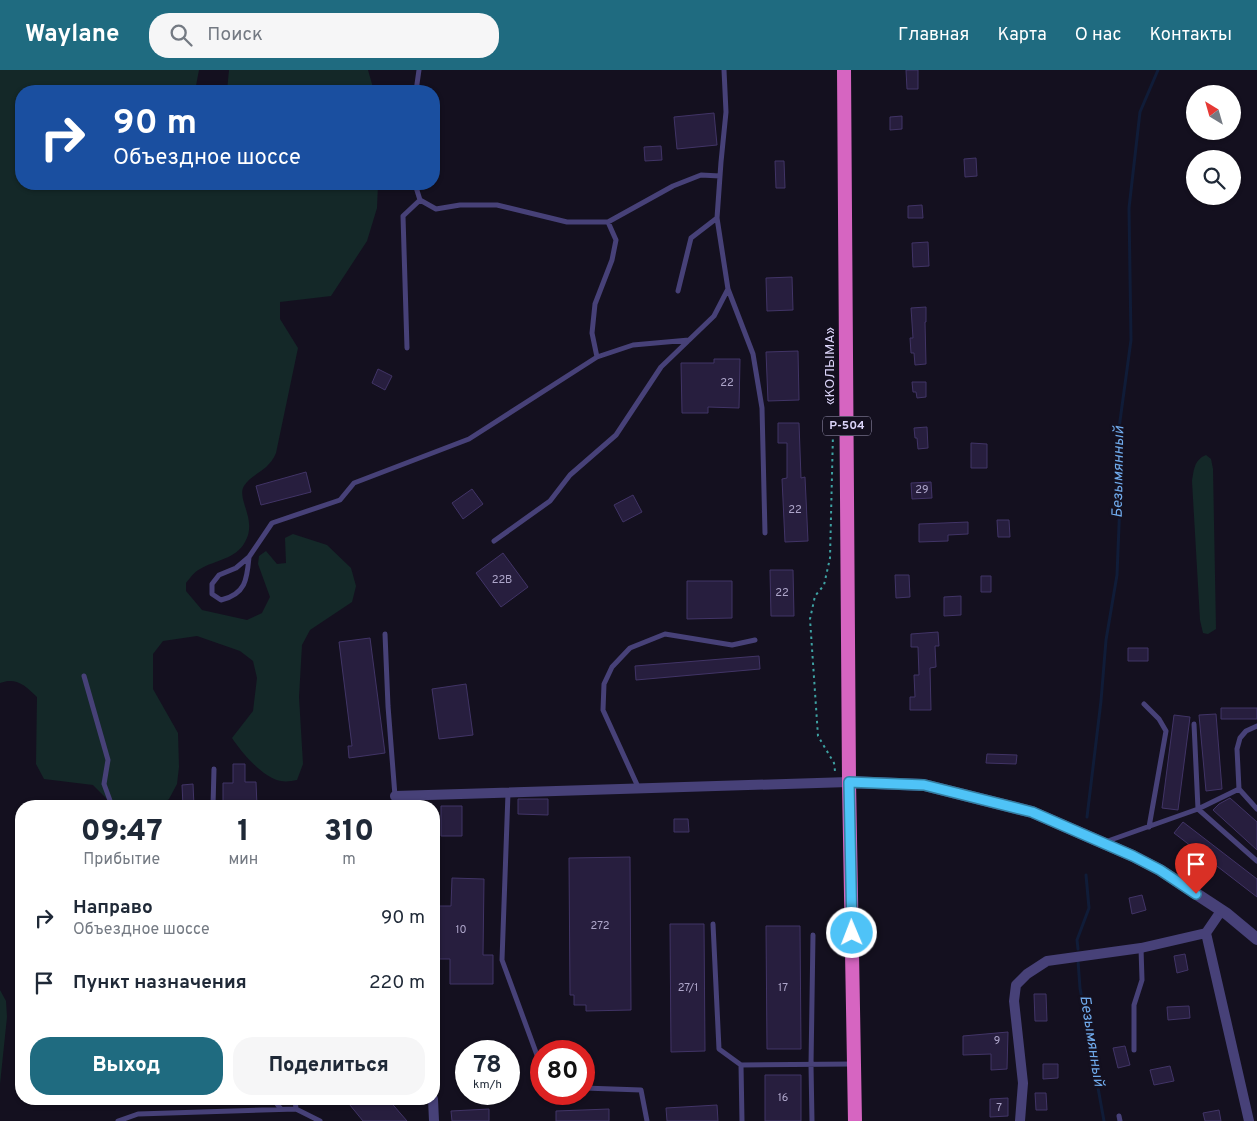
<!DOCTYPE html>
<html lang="ru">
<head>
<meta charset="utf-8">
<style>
	:root { --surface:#fff; --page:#f6f6f7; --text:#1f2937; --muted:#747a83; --accent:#1f6b80 }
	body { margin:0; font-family:Overpass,sans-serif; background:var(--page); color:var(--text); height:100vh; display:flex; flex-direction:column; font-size:19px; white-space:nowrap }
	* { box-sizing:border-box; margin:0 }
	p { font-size:16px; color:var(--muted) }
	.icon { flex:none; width:28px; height:28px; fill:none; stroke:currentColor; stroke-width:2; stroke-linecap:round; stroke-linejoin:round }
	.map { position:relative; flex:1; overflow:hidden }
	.drawer { position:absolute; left:15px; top:730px; width:425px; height:305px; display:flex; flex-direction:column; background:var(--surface); border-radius:20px; box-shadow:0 1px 4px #0004 }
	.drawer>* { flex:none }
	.guide { position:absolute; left:15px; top:15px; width:425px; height:105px; border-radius:20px; box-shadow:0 1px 4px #0004; background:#1a4fa0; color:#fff; overflow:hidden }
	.needle { width:32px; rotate:323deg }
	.tools { position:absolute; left:1186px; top:15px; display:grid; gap:10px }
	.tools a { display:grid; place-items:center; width:55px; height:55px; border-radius:50%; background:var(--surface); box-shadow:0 1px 4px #0004; font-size:25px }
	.speed { position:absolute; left:455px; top:970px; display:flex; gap:10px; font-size:25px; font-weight:700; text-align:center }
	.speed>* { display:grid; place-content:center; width:65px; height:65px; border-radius:50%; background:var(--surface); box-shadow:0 1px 4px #0004; line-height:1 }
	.speed small { font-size:12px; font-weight:400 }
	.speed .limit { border:8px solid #d22; background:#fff; color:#111 }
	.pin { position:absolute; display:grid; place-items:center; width:42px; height:42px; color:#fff; margin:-51px -21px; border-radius:50% 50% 50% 0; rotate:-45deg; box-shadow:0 0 5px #0007 }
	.pin .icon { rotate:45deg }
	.me { position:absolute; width:55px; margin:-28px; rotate:359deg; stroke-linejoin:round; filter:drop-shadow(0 0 4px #0008) }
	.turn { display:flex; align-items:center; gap:18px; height:105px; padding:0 15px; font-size:22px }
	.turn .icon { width:65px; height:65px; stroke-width:2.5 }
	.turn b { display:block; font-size:35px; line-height:42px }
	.eta { display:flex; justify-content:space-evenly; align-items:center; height:85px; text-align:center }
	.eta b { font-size:30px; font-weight:800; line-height:35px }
	.button { display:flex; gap:10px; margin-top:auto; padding:10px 15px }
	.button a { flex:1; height:58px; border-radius:20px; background:var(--accent); color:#fff; font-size:20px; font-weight:800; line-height:58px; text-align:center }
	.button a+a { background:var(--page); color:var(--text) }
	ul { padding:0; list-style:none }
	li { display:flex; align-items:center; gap:15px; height:65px; padding:0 15px }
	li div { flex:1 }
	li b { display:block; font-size:19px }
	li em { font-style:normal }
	header { display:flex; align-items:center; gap:30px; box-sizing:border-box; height:70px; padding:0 25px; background:var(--accent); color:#fff }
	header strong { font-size:24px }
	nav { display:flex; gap:28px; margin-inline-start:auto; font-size:18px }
	.search { width:350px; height:45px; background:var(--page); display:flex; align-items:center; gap:12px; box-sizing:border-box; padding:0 18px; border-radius:20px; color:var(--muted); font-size:19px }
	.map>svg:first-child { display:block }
	.green { fill:#142828 }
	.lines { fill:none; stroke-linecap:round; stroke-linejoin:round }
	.stream { stroke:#101c38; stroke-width:3 }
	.building { fill:#271e3e; stroke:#413466 }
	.path { stroke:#3ea2a3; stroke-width:2; stroke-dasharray:2.5 4; stroke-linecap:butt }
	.service { stroke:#474178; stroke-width:5 }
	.minor { stroke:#474178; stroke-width:10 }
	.tertiary { stroke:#474178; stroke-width:12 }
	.trunk { stroke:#d665c1; stroke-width:14 }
	.route-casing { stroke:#337fa1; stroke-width:12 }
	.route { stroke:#4fc3f7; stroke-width:9 }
	.labels { text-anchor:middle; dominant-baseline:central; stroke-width:5; stroke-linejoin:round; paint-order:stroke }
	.number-label { font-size:11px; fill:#aea6ca }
	.shield { fill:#14101f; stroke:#9f99b8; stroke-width:1 }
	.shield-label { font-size:12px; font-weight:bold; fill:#dbd4f9 }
	.street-label { font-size:14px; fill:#dbd4f9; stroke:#14101f }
	.water-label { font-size:15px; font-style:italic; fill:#70aaeb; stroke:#14101f }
</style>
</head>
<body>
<header>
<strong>Waylane</strong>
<div class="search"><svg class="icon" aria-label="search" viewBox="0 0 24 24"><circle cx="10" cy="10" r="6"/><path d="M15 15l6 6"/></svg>Поиск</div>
<nav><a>Главная</a><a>Карта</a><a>О нас</a><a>Контакты</a></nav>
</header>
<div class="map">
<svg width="1257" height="1051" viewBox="0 0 1257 1051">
	<rect width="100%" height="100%" fill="#14101f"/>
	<path class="green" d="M0 0H199L195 21H21V114H378L377 138 367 171 331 226 280 232V249L298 278 276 383C268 402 252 403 244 416 236 429 258 450 245 472 236 489 215 490 200 499 194 502 190 508 186 513V521L202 540 247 550 262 543 270 527 258 494 259 486 266 481 277 494 286 493 285 468 293 464 327 475 351 498 356 516 352 532 310 560 302 575 299 627 303 694 297 710C292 711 286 712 281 711 263 708 242 683 232 668L253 641 257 608 253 591 240 581 197 566 163 571 153 584V619L178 663 179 697 177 714 169 729 160 736H114L93 715 44 709 36 694 37 627C25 615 16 607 0 613Z
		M229 0H368L374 21H227Z
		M1206 385 1211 389 1213 399 1216 559 1208 564 1203 563 1200 550 1192 411C1194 400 1194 390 1206 385Z
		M0 920 6 931 7 947 0 1014Z"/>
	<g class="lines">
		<path class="stream" d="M1087 747 1101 631 1106 570 1117 505 1120 431 1117 373 1131 270 1129 138 1140 42 1158 0
			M1078 879 1077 870 1089 838 1086 805
			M1078 891 1080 918 1104 1051"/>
	</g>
	<path class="building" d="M906 0H918V19H907Z
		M714 43 717 75 677 79 674 47Z
		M902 46V59L890 60V47Z
		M661 76 662 90 645 91 644 77Z
		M976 88 977 106 965 107 964 89Z
		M775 91H784L785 118H776Z
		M922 135 923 148H908V136Z
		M928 172 929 196 913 197 912 173Z
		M792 207 793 240 767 241 766 208Z
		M926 237V252H925L926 294 915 295 914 283H911L910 268H913L911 238Z
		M798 281 799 330 768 331 766 282Z
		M714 289H740L739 338 708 337V343H682L681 293H714Z
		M378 299 392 306 385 320 372 313Z
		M912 312H926V327L917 328 916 322H913Z
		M778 353H799L801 408 805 407 808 471 785 472 782 409 787 408V373H778Z
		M927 357 928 378 918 379 917 368H915L914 358Z
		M971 373 987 374V398H971Z
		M306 402 311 422 261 435 256 416Z
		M931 412 932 428 912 429 911 413Z
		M472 419 483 434 463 449 452 433Z
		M633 425 642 442 623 452 614 435Z
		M997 450H1009L1010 467H998Z
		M968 452V464L948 465V471L919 472V454Z
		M503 483 528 517 501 537 476 503Z
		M770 500H793L794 546H771Z
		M895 505H909L910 527 896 528Z
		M981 506H991V522H981Z
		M687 511H732V548L687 549Z
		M961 526V545L944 546V527Z
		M938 562 939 576H935L936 597 930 598 931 640H910V627H915L914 605H919L918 577H911V564Z
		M370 568 385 683 349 688 348 676H352L339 572Z
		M1128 578H1148V591H1128Z
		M759 586 760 599 636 610 635 596Z
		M466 614 473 665 439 669 432 619Z
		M1221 638H1257V649H1221Z
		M1216 644 1222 719 1206 721 1199 645Z
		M1174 645 1190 647 1178 740 1162 738Z
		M987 684 1017 685 1016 694 986 693Z
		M233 694H245V712H256L257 736H223V713H233Z
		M193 714 194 736H183L182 715Z
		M1230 728 1257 752V780L1213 740 1219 734Z
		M518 729H548V745L518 744Z
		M441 736H462V766H441Z
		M674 749H688L689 762H674Z
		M1183 752 1257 809V827L1174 763Z
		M630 787 631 940 586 941V935H574V925H570L569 788Z
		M452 808 484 809 483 885H493V914H450V889H438L439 836H451Z
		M1142 825 1146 840 1132 844 1129 828Z
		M670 854H704L705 981 671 982Z
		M766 856H800L801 979H767Z
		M1185 884 1188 900 1177 903 1174 886Z
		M1034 924H1046L1047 951H1035Z
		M1189 936 1190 948 1168 950 1167 937Z
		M1008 962 1007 999 991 1000V984L963 985V966Z
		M1125 976 1130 995 1118 998 1113 978Z
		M1043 994H1058V1008L1043 1009Z
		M1170 996 1174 1011 1154 1015 1150 1000Z
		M765 1005H801V1051H765Z
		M1035 1023H1046L1047 1040H1036Z
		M1008 1028V1046L990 1047V1029Z
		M345 1029H388L407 1051H363Z
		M717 1035 718 1051H667L666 1038Z
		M489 1039V1051H452L451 1041Z
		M609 1039V1051H556V1041Z
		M1219 1040 1221 1051H1205L1203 1043Z"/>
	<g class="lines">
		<path class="path" d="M833 363 830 488 824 515 815 526 810 549 818 666 834 693 835 701"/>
		<path class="service" d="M416 21 419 0
			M415 114 420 130 436 139 460 135H497L567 152H608L673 116 701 105 720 106
			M728 219 753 284 762 338 765 463
			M678 221 691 168 717 148
			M407 278 403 146 420 130
			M597 287 592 263 595 234 612 190 616 170 608 152
			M494 471 550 431 570 405 616 365 661 297 714 246 728 219 717 148 721 92 726 42 724 0
			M249 487C247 509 246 524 221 530L212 524V514L219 505 236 498 249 487 272 453 340 430 354 413 469 369 597 287 633 275 689 270
			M385 564 388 636 395 726
			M84 606 108 690 104 714 112 736
			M1144 634 1159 649 1166 661 1149 757
			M1194 654 1198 739 1257 791
			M1257 656 1246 661 1240 668 1237 679 1239 719 1257 739
			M639 719 603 640 604 614 612 597 630 578 665 564 732 575 755 570
			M508 723 502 890 541 996
			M213 736 214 699
			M1105 772 1198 739 1239 719
			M713 854 719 979 741 995 742 1051
			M1134 980V935L1142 910 1141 878
			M741 995 854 994
			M584 1018 641 1020 647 1051
			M273 1029 281 1039
			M295 1029 296 1039
			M1119 1046 1120 1051
			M118 1051 138 1044 296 1039 320 1051
			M812 1051 811 995 813 865"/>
		<path class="minor" d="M395 726 849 712
			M1221 841 1206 863 1249 1051
			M433 1029 434 1051
			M1020 1051 1023 1013 1014 931 1016 915 1027 904 1047 891 1141 878 1206 863"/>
		<path class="tertiary" d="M849 712 924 715 1032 742 1133 786 1160 800 1227 844 1257 869"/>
		<path class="trunk" d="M844 0 849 712 855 1051"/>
	</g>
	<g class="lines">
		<g class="route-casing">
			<path id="route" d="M852 863 849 712 924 715 1032 742 1133 786 1160 800 1196 824"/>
		</g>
		<use href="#route" class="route"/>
	</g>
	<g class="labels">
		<g class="number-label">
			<text x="727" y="313">22</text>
			<text x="922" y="420">29</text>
			<text x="795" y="440">22</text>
			<text x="502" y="510">22В</text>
			<text x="782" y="523">22</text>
			<text x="600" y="856">272</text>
			<text x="461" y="860">10</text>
			<text x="688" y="918">27/1</text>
			<text x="783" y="918">17</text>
			<text x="997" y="971">9</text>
			<text x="783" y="1028">16</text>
			<text x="999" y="1038">7</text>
		</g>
		<rect class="shield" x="823" y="346.5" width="48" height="19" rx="4"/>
		<g class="shield-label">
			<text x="847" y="356">Р-504</text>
		</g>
		<g class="street-label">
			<text transform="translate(830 296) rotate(-90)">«КОЛЫМА»</text>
		</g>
		<g class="water-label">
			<text transform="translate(1119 402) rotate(-89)">Безымянный</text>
			<text transform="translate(1091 971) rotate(81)">Безымянный</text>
		</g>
	</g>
</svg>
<div class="tools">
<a><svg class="needle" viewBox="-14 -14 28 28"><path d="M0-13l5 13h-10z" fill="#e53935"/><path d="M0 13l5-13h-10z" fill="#747a83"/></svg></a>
<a><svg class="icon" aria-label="search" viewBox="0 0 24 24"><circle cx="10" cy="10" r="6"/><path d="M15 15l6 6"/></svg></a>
</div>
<div class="speed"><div>78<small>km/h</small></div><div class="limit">80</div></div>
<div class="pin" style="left:1196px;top:824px;background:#d93025"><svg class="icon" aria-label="arrive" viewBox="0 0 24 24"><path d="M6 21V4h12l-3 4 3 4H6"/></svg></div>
<svg class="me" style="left:852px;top:863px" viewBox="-20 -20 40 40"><circle r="17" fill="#4fc3f7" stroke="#fff" stroke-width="3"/><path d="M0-11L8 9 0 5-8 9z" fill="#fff"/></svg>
<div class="guide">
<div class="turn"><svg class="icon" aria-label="right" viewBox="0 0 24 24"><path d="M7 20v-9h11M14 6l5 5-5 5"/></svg><div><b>90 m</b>Объездное шоссе</div></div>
</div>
<section class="drawer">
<div class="eta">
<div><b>09:47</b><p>Прибытие</p></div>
<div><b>1</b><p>мин</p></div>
<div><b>310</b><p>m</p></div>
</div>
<ul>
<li><svg class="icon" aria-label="right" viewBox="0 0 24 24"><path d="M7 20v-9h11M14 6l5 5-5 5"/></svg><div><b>Направо</b><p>Объездное шоссе</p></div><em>90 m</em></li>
<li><svg class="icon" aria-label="arrive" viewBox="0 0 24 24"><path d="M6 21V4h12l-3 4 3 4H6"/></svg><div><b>Пункт назначения</b></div><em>220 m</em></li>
</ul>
<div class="button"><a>Выход</a><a>Поделиться</a></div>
</section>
</div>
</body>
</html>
